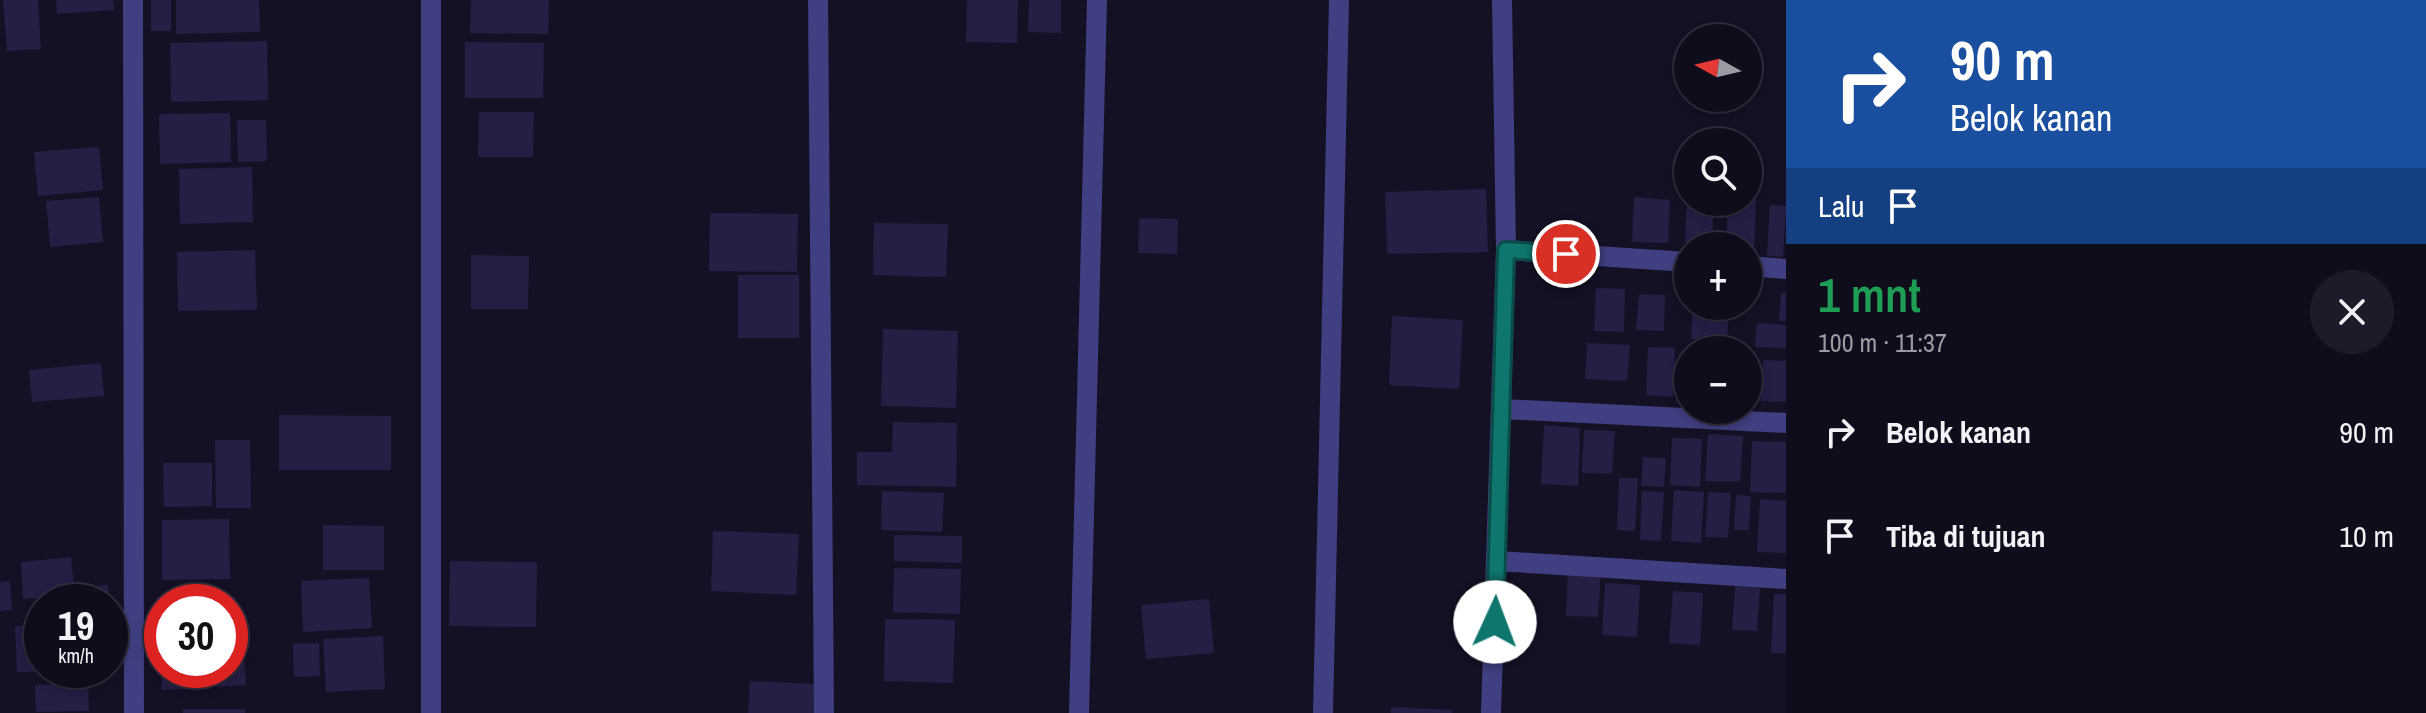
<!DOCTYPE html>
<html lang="id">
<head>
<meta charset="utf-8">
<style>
	:root { --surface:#0f0d1c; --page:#1d1b29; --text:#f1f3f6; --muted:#9b9ca3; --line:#2f2d3b }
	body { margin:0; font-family:"Archivo Narrow",sans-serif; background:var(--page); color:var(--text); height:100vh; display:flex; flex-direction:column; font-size:30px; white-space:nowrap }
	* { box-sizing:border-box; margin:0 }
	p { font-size:26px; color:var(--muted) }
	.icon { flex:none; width:44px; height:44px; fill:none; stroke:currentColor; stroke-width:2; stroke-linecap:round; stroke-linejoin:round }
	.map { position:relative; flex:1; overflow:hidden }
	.panel { display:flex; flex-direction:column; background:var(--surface); width:640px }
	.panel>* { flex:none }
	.guide { background:#1a4fa0; color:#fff; overflow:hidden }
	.needle { width:52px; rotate:278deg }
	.fabs { position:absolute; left:1674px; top:24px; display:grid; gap:16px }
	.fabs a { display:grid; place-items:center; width:88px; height:88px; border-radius:50%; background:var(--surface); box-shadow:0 4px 12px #0003,0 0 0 2px var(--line); font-size:40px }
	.speed { position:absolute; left:24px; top:584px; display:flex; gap:16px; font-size:40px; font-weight:700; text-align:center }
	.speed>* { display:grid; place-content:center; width:104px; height:104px; border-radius:50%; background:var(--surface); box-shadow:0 4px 12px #0003,0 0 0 2px var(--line); line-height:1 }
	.speed small { font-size:20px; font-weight:400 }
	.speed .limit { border:12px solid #d22; background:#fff; color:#111 }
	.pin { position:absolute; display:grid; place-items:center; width:68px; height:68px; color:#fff; margin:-34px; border:4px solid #fff; border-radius:50%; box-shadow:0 2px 8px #0007 }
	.me { position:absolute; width:88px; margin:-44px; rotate:2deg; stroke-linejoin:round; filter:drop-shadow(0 0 6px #0008) }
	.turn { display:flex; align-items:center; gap:28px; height:168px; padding:0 32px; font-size:36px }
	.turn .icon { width:104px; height:104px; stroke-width:2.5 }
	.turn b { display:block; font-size:56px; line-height:68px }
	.then { display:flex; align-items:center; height:76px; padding:0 32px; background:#0003; gap:16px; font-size:30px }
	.round { display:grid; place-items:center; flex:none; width:84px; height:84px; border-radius:42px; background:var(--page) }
	.headline { display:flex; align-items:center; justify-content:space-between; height:136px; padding:0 32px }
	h1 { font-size:48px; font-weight:600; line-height:60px; color:#1e9e55 }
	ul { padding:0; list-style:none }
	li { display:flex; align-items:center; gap:24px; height:104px; padding:0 32px }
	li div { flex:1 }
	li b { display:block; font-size:30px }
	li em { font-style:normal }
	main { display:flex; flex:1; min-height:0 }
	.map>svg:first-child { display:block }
	.building { fill:#251e45 }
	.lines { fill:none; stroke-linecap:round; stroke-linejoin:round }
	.minor { stroke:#403f81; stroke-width:20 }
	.route-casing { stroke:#0a4d48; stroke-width:20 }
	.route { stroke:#0f766e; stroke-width:14 }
</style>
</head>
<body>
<main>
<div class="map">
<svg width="1786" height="713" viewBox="0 0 1786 713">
	<rect width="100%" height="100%" fill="#141125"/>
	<path class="building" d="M3 0H38L41 49 7 51Z
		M56 0H113L114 10 57 14Z
		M151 0H171V31H151Z
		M176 0H259L260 32 176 34Z
		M471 0H549L548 34 470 33Z
		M967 0H1018L1017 43 966 42Z
		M1029 0H1061V33L1028 32Z
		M267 41 268 100 171 102 170 43Z
		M465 42 544 43 543 98H465Z
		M479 112H534L533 157H478Z
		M230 113 231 162 160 164 159 114Z
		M237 120H266L267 161 238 162Z
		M99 147 103 190 38 196 34 152Z
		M252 167 253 222 180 224 179 169Z
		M1486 189 1488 252 1387 254 1385 192Z
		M99 197 103 242 50 247 46 201Z
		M1634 197 1670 200 1668 243 1632 242Z
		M1748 198 1756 199 1754 251 1748 250V246H1726L1728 202H1748Z
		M1687 202H1714L1712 244 1685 242Z
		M1770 205 1786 206 1783 257 1767 256Z
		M710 213 798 214 797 272 709 271Z
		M1139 218 1178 219 1177 254 1138 253Z
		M874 223 948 224 946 277 873 275Z
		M255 250 257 310 178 311 177 252Z
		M471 255 529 256 528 309H471Z
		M738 275H799V338H738Z
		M1596 288 1625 289 1624 332 1594 331Z
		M1781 293H1786V321H1779Z
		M1639 294 1665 295 1664 331 1636 330Z
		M1693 306H1729L1727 340 1691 339Z
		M1392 316 1463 320 1459 389 1389 385Z
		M1757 323 1786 325V348L1755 347Z
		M883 329 958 331 956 408 881 406Z
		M1587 343 1630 345 1627 381 1585 379Z
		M1648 347 1675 348 1673 397 1646 395Z
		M1680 354H1688V394H1679Z
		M1763 360 1786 361V402L1761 401Z
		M101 363 104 396 32 402 29 370Z
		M279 415 391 416V470H279Z
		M893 422 957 423 956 487 857 485V452H892Z
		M1544 425 1580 428 1578 486 1541 484Z
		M1584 430 1615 431 1612 474 1582 473Z
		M1708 434 1743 436 1740 482 1705 481Z
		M1672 438 1702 439 1700 487 1670 485Z
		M215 440H250L251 508H216Z
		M1752 441 1786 442V493L1750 492Z
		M1643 457 1666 458 1664 487 1641 486Z
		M163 463H212V506L164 507Z
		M1619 478H1638L1635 531 1617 530Z
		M1674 490 1704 492 1701 543 1671 541Z
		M882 491 944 493 942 532 881 530Z
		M1642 491 1664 492 1661 541 1640 540Z
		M1708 492 1731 493 1728 538 1705 537Z
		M1736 495 1751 496 1749 530H1734Z
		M1760 499 1786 501V553L1757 552Z
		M229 519 230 579 162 580V520Z
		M323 525 384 526V570H323Z
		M713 531 799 534 796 595 711 591Z
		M894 535 962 536V563L894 561Z
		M71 557 75 595 23 599 21 562Z
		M450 561 537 562 536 627 449 626Z
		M894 568 961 569 960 614 893 612Z
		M1568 568 1601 570 1598 617 1566 616Z
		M369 578 372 628 303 632 301 581Z
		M10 581 12 610 0 611V582Z
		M1605 583 1640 585 1637 637 1602 635Z
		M108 585 109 602H82L81 587Z
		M1735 586 1760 588 1757 631 1732 630Z
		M1673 591 1703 593 1700 645 1669 643Z
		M1774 594H1786V653H1771Z
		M1209 599 1214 653 1146 659 1141 605Z
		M885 619 955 620 953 683 884 681Z
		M42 625V672H17L15 626Z
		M383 636 385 689 326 692 323 639Z
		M243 638 246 685 162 690 161 670H230V639Z
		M319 643 320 676 294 677 293 644Z
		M750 681 816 684 814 713H748Z
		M88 683 89 711 36 712 35 685Z
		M1391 707 1452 710V713H1391Z
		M183 709H245V713H183Z"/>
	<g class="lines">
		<path class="minor" d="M133 0 134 713
			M431 0V713
			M818 0 824 713
			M1506 250 1688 262
			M1748 266 1786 269
			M1503 409 1786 423
			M1498 561 1786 579
			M1079 713 1097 0
			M1323 713 1339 0
			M1491 713 1506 250 1502 0"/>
	</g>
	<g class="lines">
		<g class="route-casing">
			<path id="route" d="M1495 622 1506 250 1566 254"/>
		</g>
		<use href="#route" class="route"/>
	</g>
</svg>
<div class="fabs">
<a><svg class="needle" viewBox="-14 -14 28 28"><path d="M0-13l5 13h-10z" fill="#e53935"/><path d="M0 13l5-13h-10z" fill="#9b9ca3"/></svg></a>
<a><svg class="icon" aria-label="search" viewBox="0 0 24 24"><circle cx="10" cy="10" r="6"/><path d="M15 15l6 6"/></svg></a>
<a>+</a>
<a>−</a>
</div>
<div class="speed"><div>19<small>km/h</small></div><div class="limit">30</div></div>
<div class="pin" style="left:1566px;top:254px;background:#d93025"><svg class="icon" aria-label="arrive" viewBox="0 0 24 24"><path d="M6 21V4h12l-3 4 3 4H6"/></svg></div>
<svg class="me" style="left:1495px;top:622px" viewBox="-20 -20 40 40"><circle r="19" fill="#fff"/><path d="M0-13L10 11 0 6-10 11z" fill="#0f766e"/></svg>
</div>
<section class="panel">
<div class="guide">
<div class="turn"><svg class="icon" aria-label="right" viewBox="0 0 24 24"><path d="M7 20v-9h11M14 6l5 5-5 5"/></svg><div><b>90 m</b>Belok kanan</div></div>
<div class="then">Lalu<svg class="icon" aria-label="arrive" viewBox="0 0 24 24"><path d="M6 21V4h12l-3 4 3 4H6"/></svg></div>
</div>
<div class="headline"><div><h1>1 mnt</h1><p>100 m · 11:37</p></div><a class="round"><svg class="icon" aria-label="close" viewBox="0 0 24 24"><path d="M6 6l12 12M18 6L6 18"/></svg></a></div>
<ul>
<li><svg class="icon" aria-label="right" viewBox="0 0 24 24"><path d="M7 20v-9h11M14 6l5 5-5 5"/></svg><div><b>Belok kanan</b></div><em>90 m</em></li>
<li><svg class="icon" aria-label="arrive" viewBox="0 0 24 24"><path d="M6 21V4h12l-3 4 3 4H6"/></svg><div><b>Tiba di tujuan</b></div><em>10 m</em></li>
</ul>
</section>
</main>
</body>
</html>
